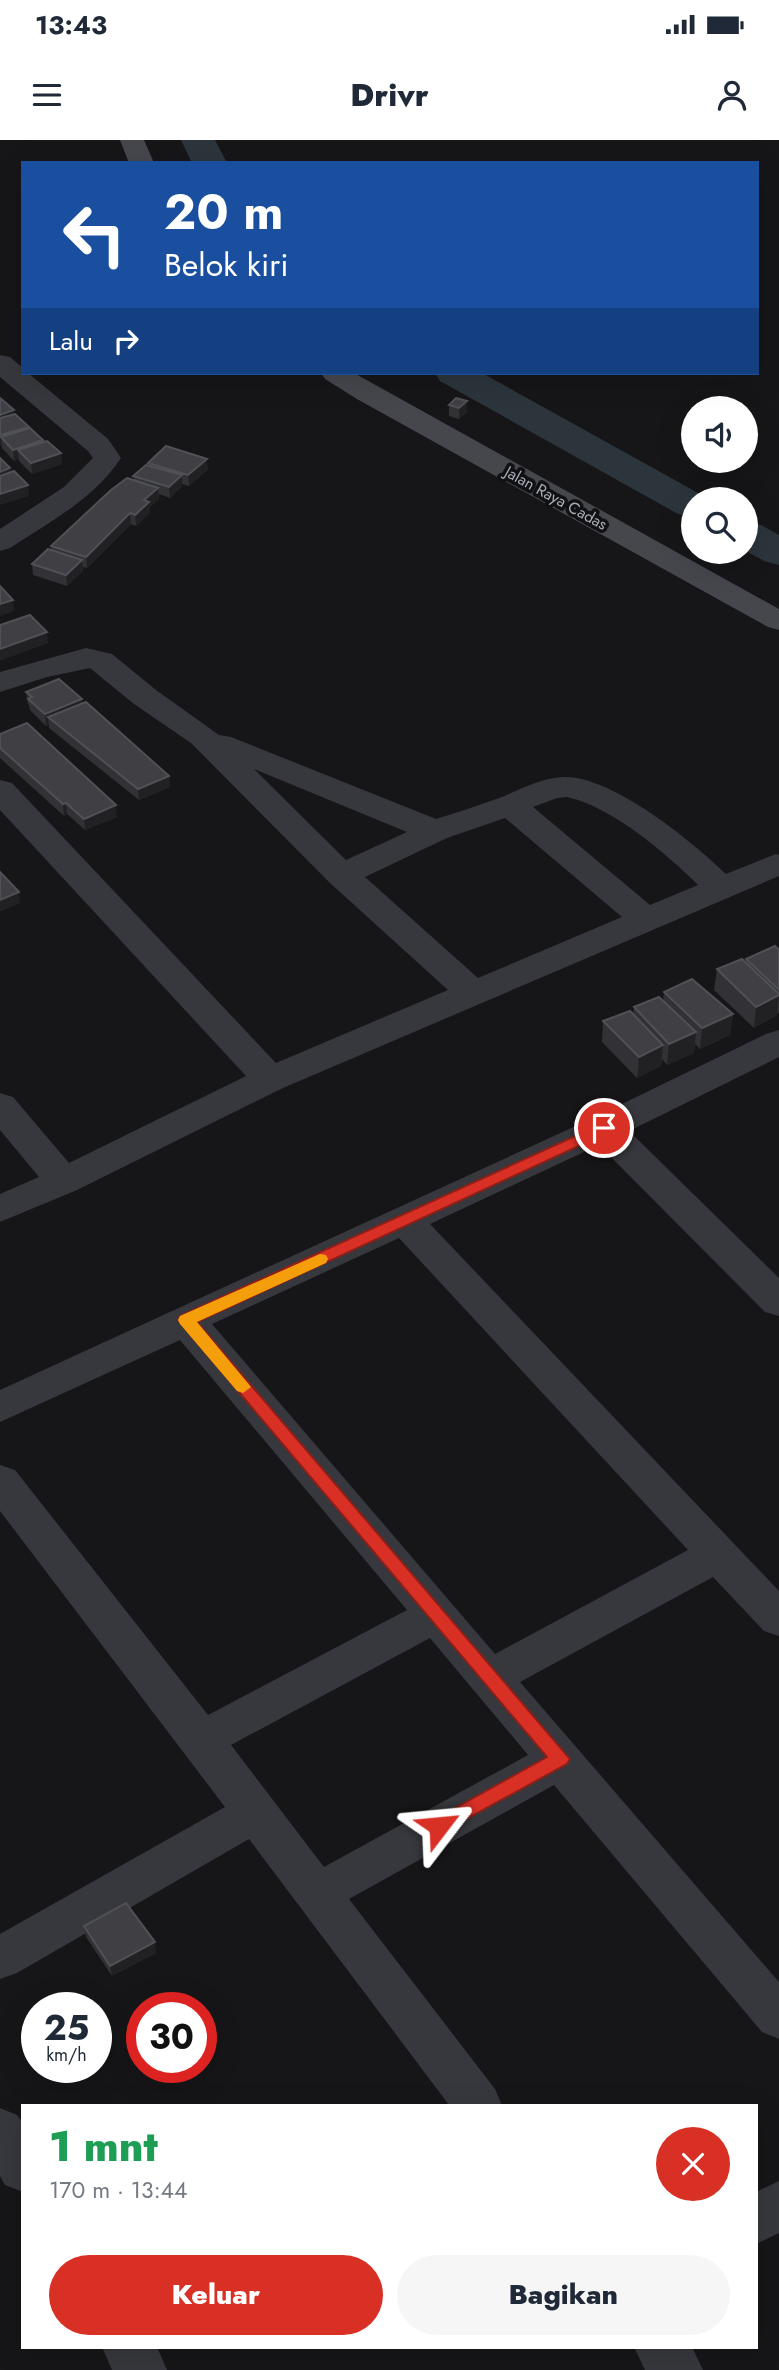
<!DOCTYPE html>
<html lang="id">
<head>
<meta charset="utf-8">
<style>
	:root { --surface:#fff; --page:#f6f6f7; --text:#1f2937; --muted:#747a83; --accent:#d93025 }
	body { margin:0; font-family:Jost,sans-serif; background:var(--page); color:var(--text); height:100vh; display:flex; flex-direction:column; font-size:26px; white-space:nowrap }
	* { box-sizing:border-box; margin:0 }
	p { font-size:23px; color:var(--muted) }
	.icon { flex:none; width:38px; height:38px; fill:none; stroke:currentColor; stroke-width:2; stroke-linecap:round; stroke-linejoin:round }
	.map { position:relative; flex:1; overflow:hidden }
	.drawer { position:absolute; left:21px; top:1964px; width:737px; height:245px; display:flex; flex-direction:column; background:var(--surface); border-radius:0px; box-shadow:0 7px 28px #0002 }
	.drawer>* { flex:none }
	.guide { position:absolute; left:21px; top:21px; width:738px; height:214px; border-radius:0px; box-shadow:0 7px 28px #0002; background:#1a4fa0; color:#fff; overflow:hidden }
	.fabs { position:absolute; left:681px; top:256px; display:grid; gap:14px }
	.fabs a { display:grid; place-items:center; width:77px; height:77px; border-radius:50%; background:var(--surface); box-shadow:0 7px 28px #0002; font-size:35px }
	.speed { position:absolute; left:21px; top:1852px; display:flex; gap:14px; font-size:35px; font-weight:700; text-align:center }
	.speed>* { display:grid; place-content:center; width:91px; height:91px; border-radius:50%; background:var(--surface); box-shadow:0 7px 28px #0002; line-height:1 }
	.speed small { font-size:18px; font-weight:400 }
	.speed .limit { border:10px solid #d22; background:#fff; color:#111 }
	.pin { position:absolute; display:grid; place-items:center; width:60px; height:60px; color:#fff; margin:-30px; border:4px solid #fff; border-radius:50%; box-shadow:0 2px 7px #0007 }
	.me { position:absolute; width:77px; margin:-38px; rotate:61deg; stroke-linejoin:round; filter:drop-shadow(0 0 5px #0008) }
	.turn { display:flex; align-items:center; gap:24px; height:147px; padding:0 28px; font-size:32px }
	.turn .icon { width:91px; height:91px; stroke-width:2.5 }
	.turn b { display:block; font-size:49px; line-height:60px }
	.then { display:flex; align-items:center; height:66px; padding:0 28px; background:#0003; gap:14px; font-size:26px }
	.round { display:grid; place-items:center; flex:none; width:74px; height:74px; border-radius:37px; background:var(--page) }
	.head { display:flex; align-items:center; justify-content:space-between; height:119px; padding:0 28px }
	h1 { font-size:42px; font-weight:800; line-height:52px; color:#1e9e55 }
	.primary-button { display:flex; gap:14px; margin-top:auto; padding:14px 28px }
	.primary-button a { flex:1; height:80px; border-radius:42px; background:var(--accent); color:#fff; font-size:28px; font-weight:800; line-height:80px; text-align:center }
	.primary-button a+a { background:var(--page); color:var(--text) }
	.status { display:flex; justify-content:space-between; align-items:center; height:49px; padding:0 35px; background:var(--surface); direction:ltr }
	.status svg { height:19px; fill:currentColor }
	header { display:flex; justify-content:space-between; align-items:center; height:91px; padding:0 28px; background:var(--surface); font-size:32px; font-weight:800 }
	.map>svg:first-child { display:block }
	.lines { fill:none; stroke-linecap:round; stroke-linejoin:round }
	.canal { fill:#2c353c; fill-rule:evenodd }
	.street { fill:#37383d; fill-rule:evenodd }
	.secondary { fill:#45474d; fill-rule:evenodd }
	.wall { fill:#323236 }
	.shaded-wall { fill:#212124 }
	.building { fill:#3f3f44; stroke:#4f5156; stroke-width:2 }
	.route { fill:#d93025; stroke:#8d1f18; stroke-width:2 }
	.slow { fill:#f59e0b }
	.labels { text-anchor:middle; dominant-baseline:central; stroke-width:7; stroke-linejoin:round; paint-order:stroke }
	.far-street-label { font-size:16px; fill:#a8adb8; stroke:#111113 }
</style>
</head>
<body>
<div class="status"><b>13:43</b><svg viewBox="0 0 49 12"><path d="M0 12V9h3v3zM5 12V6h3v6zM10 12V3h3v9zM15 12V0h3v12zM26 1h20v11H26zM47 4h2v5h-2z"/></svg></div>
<header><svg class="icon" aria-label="menu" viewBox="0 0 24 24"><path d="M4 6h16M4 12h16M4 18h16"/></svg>Drivr<svg class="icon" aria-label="person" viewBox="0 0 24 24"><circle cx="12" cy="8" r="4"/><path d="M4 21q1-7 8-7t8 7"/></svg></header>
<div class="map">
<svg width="779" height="2230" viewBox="0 0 779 2230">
	<rect width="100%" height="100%" fill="#161618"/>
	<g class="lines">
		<path class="canal" d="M181 0H215L227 23H192Z
			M435 233H482L709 359H693V377L678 374 440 241Z
			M746 382 761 385 779 395V425L764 421 746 411Z"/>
		<path class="street" d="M0 215 10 217 23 228V233H28L108 299 121 318C94 359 51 381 10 408L0 411V389L64 347 93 318 88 311 0 237Z
			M86 508 112 514 156 550 219 595 231 597 436 679C458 672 480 665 502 657 521 649 541 638 563 637 611 635 692 701 726 734L776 714 779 715V736L283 948 77 1050 0 1082V1054L39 1037 0 990V953L13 957 69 1023 246 936 0 670V640L12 643 276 923 448 850 330 743 191 603 134 564 90 528 47 537 0 552V532ZM254 629 407 692 346 720ZM567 657C612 667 666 713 698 745L650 765 533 667 557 658ZM505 678 622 777 478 838 365 737 447 698Z
			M779 890V917L629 991 779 1138V1176L765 1172 599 1005 430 1084 779 1451V1496L764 1491 713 1437 520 1542 779 1842V1899L762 1892 554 1645 349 1759 495 1949 502 1965H449L249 1699 17 1833 0 1839V1794L225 1667 0 1371V1325L15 1330 208 1575 407 1470 180 1200 0 1282V1250L591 979 766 894ZM399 1098 688 1410 495 1514 212 1184ZM430 1498 528 1615 324 1727 231 1605Z
			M0 1968 17 1975 23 1983V2052L5 2045 0 2036Z
			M779 2041V2093L756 2104V2052Z
			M102 2207H157L167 2230H112Z
			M634 2207H692L703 2230H645Z"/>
		<path class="secondary" d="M120 0H144L154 23H129Z
			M321 233H354L779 469V490L768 487 357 259 325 239Z"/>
	</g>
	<path class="wall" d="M0 258 14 270V274L29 287V289L43 300V302L61 313 62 324 32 334 19 321V319L14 321 2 308V306H0Z
		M467 261V272L459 279 449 276V265Z
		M148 323 208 329 189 346 182 344V346L170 358 159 354V359L150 367V373L136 386 131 384 87 428 83 427V431L67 446 33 435 32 424 51 410V406L134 340 133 336 148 326Z
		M26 552 82 559V563L169 636 170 647 139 660 49 588V585L46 586 30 570 29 565 28 564Z
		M0 594 117 677 85 690 67 674 64 676 0 618Z
		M779 810V874L777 872V875L754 888 714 850 717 829 745 823 746 819Z
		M664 852 733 874 730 895 700 909 695 904 694 913 667 925 662 919 661 926 637 938 602 902 603 881 633 874 634 867 663 861Z
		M84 1786 156 1813 112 1836 86 1797Z"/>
	<path class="shaded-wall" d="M467 261V272L459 279V268Z
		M14 270 15 281 0 286V275Z
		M29 287 30 297H1L2 306H0V295Z
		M43 300 44 311 18 310 19 319 14 321 13 310Z
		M61 313 62 324 32 334 31 323Z
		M207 319 208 329 189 346 188 335Z
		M10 328 11 339 0 343V332Z
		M182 335V346L170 358 169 347Z
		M28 345 29 356 0 365V354Z
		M158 348 159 359 150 367V373L136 386 135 375 144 360Z
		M130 373 131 384 87 428 86 417Z
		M82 420 83 431 67 446 66 435Z
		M13 460 14 471 0 476V464Z
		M47 492 48 503 0 521V509Z
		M82 559 83 570 48 577 49 585 46 586 45 574Z
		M169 636 170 647 139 660 138 649Z
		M66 663 67 674 64 676 63 664Z
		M116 665 117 677 85 690 84 679Z
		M19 752 20 763 0 772V760Z
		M779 855 777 875 754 888 756 867Z
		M733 874 730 895 700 909 702 888Z
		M696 892 694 913 667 925 669 904Z
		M663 905 661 926 637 938 639 917Z
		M155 1802 156 1813 112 1836 110 1826Z"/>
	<path class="building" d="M0 258 14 270 0 275Z
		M456 258 467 261 459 268 449 265Z
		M15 274 29 287 0 295V278Z
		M30 288 43 300 13 310 1 297Z
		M47 301 61 313 31 323 18 310Z
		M166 306 207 319 188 335 148 323Z
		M0 318 10 328 0 332Z
		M146 325 182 335 169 347 133 336Z
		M14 331 28 345 0 354V336Z
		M127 338 158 348 144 360 149 362 135 375 130 373 86 417 51 406 111 350Z
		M48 409 82 420 66 435 32 424Z
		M0 446 13 460 0 464Z
		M30 475 47 492 0 509V485Z
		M59 539 82 559 45 574 28 559 32 557 26 552Z
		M86 562 169 636 138 649 48 577Z
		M27 583 116 665 84 679 66 663 63 664 0 608V594Z
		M0 732 19 752 0 760Z
		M775 806 779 810V850L746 819Z
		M742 819 779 854V855L756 867 717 829Z
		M692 839 733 874 702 888 664 852Z
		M659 857 696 892 669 904 634 867Z
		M630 871 663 905 639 917 603 881Z
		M126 1763 155 1802 110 1826 84 1786Z"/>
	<path class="route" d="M604 983 611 988 609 992 197 1182 570 1619 567 1624 439 1694 432 1692 429 1686 432 1681 547 1617 178 1180 180 1176Z"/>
	<path class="slow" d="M320 1114 326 1115 328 1119 326 1123 197 1182 251 1247 243 1253 237 1251 180 1184 178 1180 180 1176Z"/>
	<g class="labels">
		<g class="far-street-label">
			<text transform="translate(556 358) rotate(29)">Jalan Raya Cadas</text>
		</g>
	</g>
</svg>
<div class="fabs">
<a><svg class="icon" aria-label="sound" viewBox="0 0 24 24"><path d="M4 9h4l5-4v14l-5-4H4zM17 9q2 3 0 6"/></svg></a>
<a><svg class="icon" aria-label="search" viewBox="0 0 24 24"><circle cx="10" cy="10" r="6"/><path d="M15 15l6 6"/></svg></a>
</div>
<div class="speed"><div>25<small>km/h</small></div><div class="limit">30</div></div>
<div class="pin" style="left:604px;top:988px;background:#d93025"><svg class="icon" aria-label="arrive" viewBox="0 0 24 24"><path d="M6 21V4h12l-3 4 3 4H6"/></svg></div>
<svg class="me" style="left:439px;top:1686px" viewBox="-20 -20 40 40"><path d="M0-17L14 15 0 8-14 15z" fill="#d93025" stroke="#fff" stroke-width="4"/></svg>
<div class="guide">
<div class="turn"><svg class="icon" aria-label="left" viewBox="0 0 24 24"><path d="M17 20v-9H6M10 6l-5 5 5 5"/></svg><div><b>20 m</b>Belok kiri</div></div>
<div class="then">Lalu<svg class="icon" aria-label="right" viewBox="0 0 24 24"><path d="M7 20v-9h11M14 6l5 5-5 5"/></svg></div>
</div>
<section class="drawer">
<div class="head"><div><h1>1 mnt</h1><p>170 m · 13:44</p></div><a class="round" style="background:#d93025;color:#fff"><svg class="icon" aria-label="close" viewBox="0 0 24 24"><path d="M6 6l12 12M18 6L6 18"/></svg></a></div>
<div class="primary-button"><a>Keluar</a><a>Bagikan</a></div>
</section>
</div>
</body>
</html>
